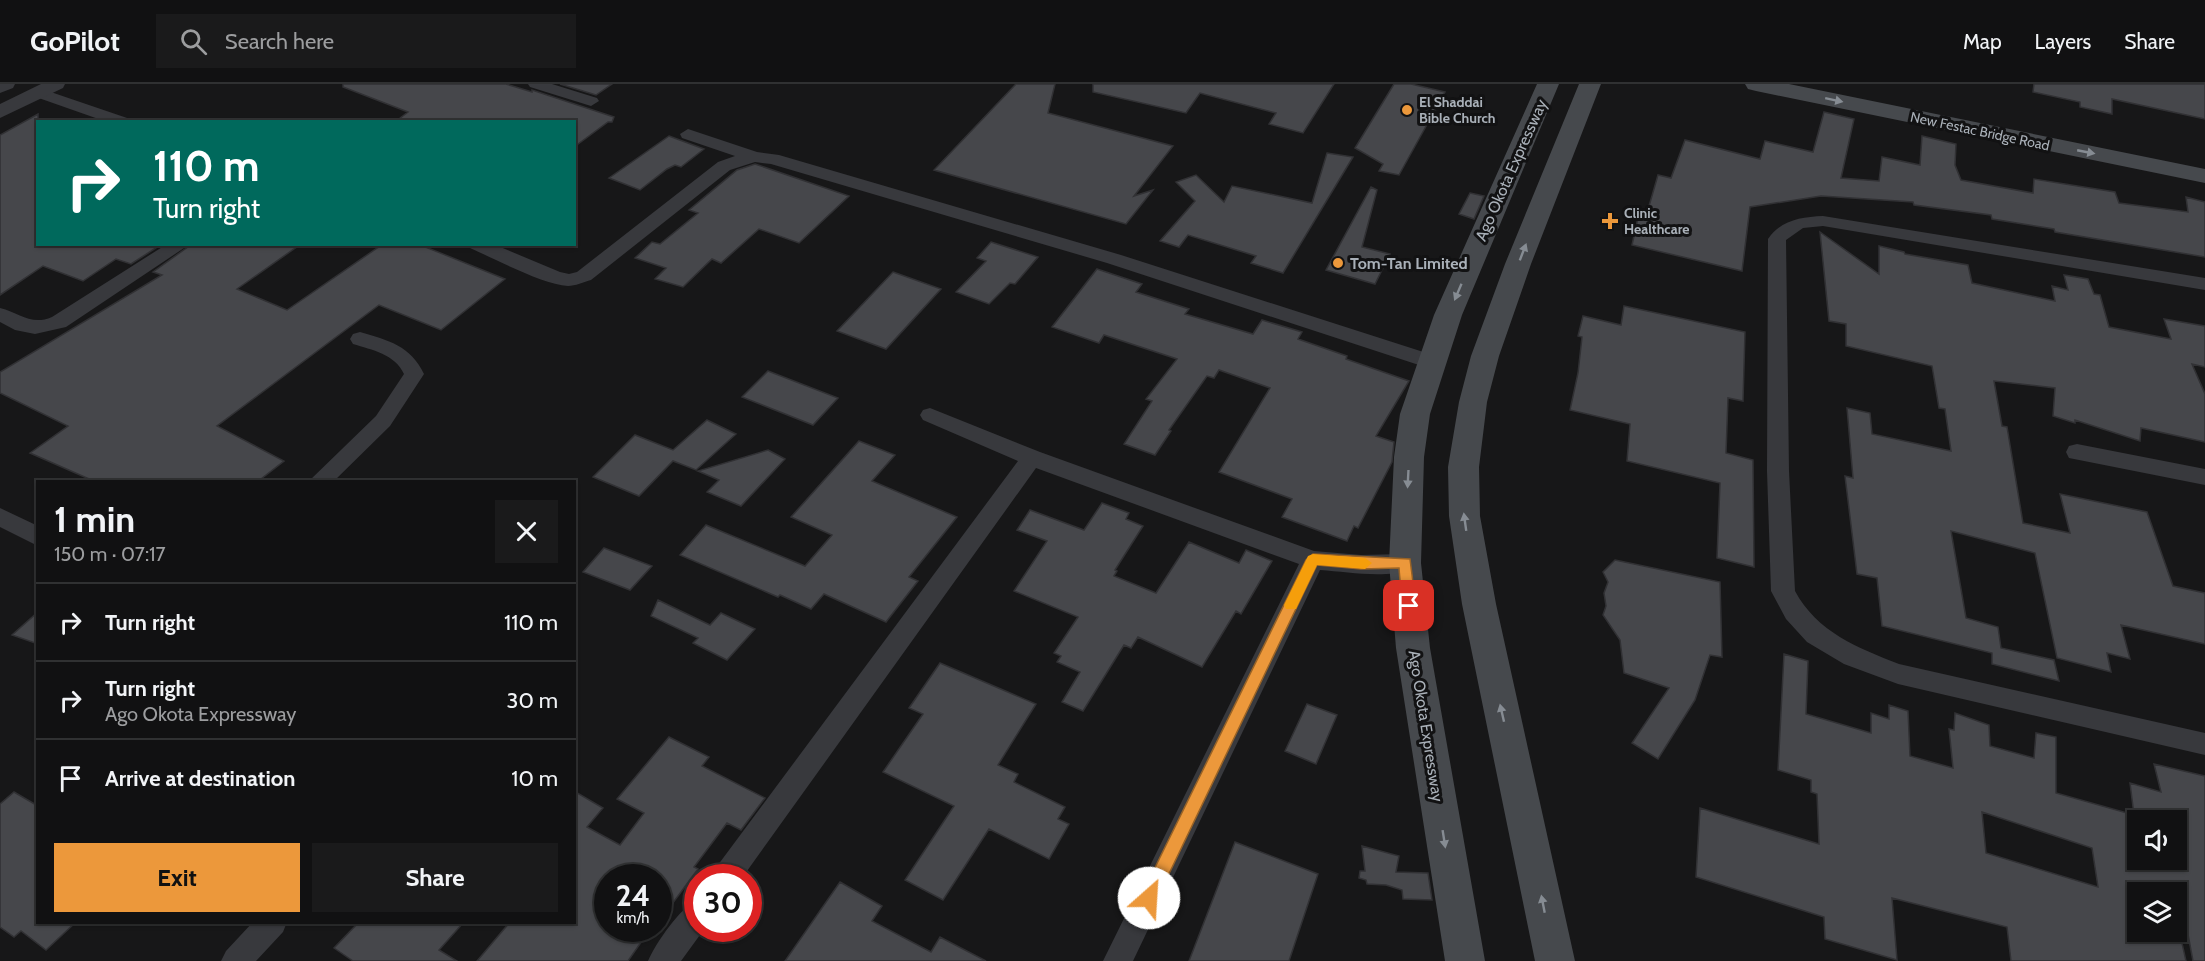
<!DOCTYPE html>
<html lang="en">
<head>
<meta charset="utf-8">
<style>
	:root { --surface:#111112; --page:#1a1a1b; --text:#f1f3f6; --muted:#9c9d9f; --line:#303132; --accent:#ec983b }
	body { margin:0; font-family:Cabin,sans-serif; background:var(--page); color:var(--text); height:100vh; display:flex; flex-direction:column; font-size:22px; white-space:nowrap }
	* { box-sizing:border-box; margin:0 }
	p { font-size:20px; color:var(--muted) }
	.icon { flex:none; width:33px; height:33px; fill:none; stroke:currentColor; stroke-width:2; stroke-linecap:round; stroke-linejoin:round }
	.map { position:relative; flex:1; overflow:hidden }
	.details { position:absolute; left:36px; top:396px; width:540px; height:444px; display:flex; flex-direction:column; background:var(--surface); border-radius:0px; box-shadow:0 2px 4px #0004,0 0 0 2px var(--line) }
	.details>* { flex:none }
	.top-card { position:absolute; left:36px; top:36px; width:540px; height:126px; border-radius:0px; box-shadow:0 2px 4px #0004,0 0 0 2px var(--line); background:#00695c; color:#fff; overflow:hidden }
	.controls { position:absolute; left:2127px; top:726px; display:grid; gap:12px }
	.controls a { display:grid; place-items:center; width:60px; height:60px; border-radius:0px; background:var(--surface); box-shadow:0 2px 4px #0004,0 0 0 2px var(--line); font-size:30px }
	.speed { position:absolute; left:594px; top:780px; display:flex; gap:12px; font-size:30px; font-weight:700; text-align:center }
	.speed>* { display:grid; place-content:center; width:78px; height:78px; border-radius:50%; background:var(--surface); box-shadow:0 2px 4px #0004,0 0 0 2px var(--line); line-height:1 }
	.speed small { font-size:15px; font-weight:400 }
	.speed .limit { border:9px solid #d22; background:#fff; color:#111 }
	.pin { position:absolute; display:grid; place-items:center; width:51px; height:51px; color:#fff; margin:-26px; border-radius:12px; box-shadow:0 3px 9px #0006 }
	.me { position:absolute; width:66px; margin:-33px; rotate:26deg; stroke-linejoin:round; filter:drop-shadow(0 0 4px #0008) }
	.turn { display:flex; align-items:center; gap:21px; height:126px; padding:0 18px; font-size:27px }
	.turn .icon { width:78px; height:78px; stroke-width:2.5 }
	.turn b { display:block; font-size:42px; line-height:51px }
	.round { display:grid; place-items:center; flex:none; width:63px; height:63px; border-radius:0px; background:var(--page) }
	.summary { display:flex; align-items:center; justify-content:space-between; height:102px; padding:0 18px }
	h1 { font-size:36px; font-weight:700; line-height:45px }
	.action { display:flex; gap:12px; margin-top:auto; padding:12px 18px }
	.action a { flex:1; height:69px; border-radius:0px; background:var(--accent); color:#111; font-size:24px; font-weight:700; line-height:69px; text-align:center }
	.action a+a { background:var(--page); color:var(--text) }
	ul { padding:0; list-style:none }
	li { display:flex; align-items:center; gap:18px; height:78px; padding:0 18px; border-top:2px solid var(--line) }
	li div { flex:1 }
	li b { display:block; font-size:22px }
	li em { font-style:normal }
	header { display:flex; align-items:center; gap:36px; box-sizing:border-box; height:84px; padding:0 30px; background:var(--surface); border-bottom:2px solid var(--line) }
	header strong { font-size:28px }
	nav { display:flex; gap:33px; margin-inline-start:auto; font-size:21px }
	.search { width:420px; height:54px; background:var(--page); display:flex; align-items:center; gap:15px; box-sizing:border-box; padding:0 21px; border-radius:0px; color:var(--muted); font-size:22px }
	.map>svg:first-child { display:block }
	.building { fill:#46474b; stroke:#313134; stroke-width:1.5; fill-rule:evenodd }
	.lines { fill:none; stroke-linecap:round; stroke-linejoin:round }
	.minor { fill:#38393d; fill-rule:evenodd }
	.tertiary { fill:#38393d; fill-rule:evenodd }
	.secondary { fill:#46494d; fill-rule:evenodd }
	.oneway { fill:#868c93 }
	.route { fill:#ec983b; stroke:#996326; stroke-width:1.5 }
	.slow { fill:#f59e0b }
	.poi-dot { fill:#ec983b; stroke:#121213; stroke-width:2 }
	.labels { text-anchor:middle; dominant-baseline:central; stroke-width:6; stroke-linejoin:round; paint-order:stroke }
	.far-poi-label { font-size:14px; font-weight:bold; fill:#a9b0b8; stroke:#121213; text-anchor:start }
	.far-street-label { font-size:14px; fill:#a9b0b8; stroke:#121213 }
	.street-label { font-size:16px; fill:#a9b0b8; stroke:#121213 }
	.poi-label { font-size:16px; font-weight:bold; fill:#a9b0b8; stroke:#121213; text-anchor:start }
</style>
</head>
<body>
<header>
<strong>GoPilot</strong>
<div class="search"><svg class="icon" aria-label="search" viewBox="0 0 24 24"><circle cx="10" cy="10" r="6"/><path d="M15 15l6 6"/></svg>Search here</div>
<nav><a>Map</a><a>Layers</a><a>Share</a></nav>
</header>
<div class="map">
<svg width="2205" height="877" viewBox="0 0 2205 877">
	<rect width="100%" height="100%" fill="#171718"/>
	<path class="building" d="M343 0H506L532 8V6L614 33 612 38H608L574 63V38H395L408 28 343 3Z
		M560 0H612L596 11Z
		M1016 0H1055L1048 29 1173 62 1134 112 1153 106 1126 140 934 86Z
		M1093 0H1334L1303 49 1269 40 1276 29 1200 9 1186 29 1093 8Z
		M1394 0H1411L1445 8 1399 91 1379 87 1383 80 1355 64Z
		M2034 0H2205V35L2112 15V30L2080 23V18L2033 8Z
		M1824 28 1854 35 1841 94 1879 97 1882 73 1920 81 1922 52 1956 60 1955 81 1961 96 2033 109 2034 95 2115 108 2119 119 2188 128 2186 113 2205 118V173L2055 148 2054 145 1992 135 1991 131 1914 121 1913 118 1821 112 1750 123 1742 187 1632 161 1638 134 1645 136 1658 91 1671 94 1685 56 1760 75 1765 57 1813 68Z
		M38 30V160H162L131 180 116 175 83 197 43 182 0 211V51Z
		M669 52 704 65 681 83 675 81 667 85 640 106 609 94Z
		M1327 69 1353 73 1283 189 1251 179 1256 172 1188 151 1179 163 1160 157 1195 117 1176 98 1196 91 1224 118 1232 102 1312 119Z
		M755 80 849 112 799 159 759 145 721 179 712 175 683 203 655 195 666 184 635 174 652 158 660 160 698 129 689 126 737 86Z
		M1371 103 1377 106 1362 163 1390 170 1375 200 1326 186Z
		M1470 109 1484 112 1474 135 1459 130Z
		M1820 148 1879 190V162L1904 168 1905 170 1968 181 1972 199 2055 217 2052 202 2068 206 2064 191 2088 195 2094 210 2100 211 2109 243 2171 255 2164 235 2205 242V283L2192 280 2205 310V358L2141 344 2140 357 2075 336V339L2053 332 2055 304 1994 297 2002 342 2007 343 2023 439 2070 449 2060 410 2147 428 2173 502 2205 509V560L2121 541 2130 575 2107 569 2111 588 2057 574 2035 469 1951 447 1966 534 1998 543 2001 564 2054 576 2059 597 1992 580V569L1882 542 1877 494 1857 490 1845 392 1853 394 1847 324 1870 329 1872 350 1951 367 1945 325 1939 324 1932 282 1846 262V240L1829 237Z
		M991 158 1038 173 1015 200 1010 199 989 220 956 208 986 177 977 174Z
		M192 160H301L237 205 287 226 383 160H418L505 195 441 246 379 221 217 342 284 377 257 398H96L30 369 68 342 0 309V288L162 191 153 188Z
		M1097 185 1142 200 1136 208 1189 225 1185 230 1253 250 1262 236 1302 248 1298 255 1347 272 1346 275 1409 297 1376 352 1394 358 1392 378 1358 444 1354 442 1347 457 1282 433 1292 415 1219 388 1270 304 1219 286 1214 294 1207 292 1169 346 1171 347 1155 371 1124 360 1152 317 1146 315 1177 275 1104 251 1099 259 1052 243Z
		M893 188 941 205 886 265 837 247Z
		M1624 222 1745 248 1743 317 1728 314 1726 369 1753 376 1754 483 1717 474 1720 399 1627 377 1630 340 1570 326 1578 289 1582 253 1578 252 1583 232 1621 241Z
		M768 287 838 314 813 341 742 313Z
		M707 336 736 350 696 386 673 377 639 412 593 393 635 351 673 366Z
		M859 357 895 371 872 397 957 433 909 493 918 497 886 538 824 510 811 525 780 511 778 513 680 471 706 441 805 482 832 451 791 433Z
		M768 366 785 375 741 422 707 408 719 396 698 387Z
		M1102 419 1129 429 1126 435 1143 442 1115 486 1117 487 1114 492 1156 509 1189 458 1239 479 1246 466 1272 477 1241 530 1236 527 1202 583 1138 553 1131 564 1124 561 1083 627 1062 618 1080 588 1057 578 1061 572 1054 569 1078 533 1014 507 1047 457 1017 446 1030 426 1084 446Z
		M604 464 652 482 630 506 583 488Z
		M1615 476 1720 498 1722 573 1710 571 1695 616 1658 675 1632 659 1669 604 1624 589 1620 556 1603 531 1606 522 1604 509 1608 498 1603 488Z
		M658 516 710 541 721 529 755 545 727 576 693 559 698 554 651 532Z
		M38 528V560L12 551Z
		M1784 570 1808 577 1806 630 1871 649V629L1889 635V621L1908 627 1910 672 1953 684 1949 645 1954 646 1955 629 1989 641 1990 662 2034 674 2036 649 2056 653V709L2134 731 2130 699 2161 708 2154 680 2205 692V877H2193L2180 808H2138V848L2182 859 2186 877H2011L2007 843 1892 814 1897 876 1825 855 1824 833 1696 793 1700 724 1819 760 1817 710 1811 708V696L1778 686ZM1982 728 2092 764 2098 803 1986 769ZM2138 736H2176V776H2138Z
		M940 579 1036 620 998 681 1018 690 1014 698 1065 723 1058 735 1069 740 1049 775 989 745 943 816 905 796 954 722 883 688 923 630 909 624Z
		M1307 620 1337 631 1316 680 1285 667Z
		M669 653 709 673 702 682 765 714 741 746 727 739 694 783 698 785 658 839V794H608V844H651L628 877H477L510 838H574V707L603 724 587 743 620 761 644 729 617 715Z
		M14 708 38 722V838H76L46 866 21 847 14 853 0 843V720Z
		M1235 758 1318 790 1289 877H1189Z
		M1362 762 1399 772 1396 788 1428 789 1432 816 1403 815 1402 806 1386 801 1367 800 1366 796 1359 794 1360 787H1365Z
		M840 798 882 822 872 837 931 868 940 853 986 877H785Z
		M359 838H464L439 866 457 877H353L334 864Z"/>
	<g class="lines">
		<path class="minor" d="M528 0H552L597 14 599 17 591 22 530 3Z
			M39 4 130 35 132 38H107L33 12 31 9Z
			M688 45 757 68 779 71 1121 171 1439 273 1442 278 1439 283 1432 285 1425 283 1107 179 771 80 755 78 730 86 591 196C584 198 575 202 568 202 542 200 495 175 470 164L467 160H493L560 188 569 190 577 188 718 78 735 72 682 54 680 50Z
			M1823 132 2205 194V206L1823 142 1803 144 1786 156 1789 387 1795 507C1817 548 1858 564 1899 580L2205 649V671L1898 600 1844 580 1807 558 1786 535 1771 507 1767 387 1768 155C1781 136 1801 133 1823 132Z
			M167 160H190L66 243 35 250 15 246 0 238V224C20 229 31 242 52 233Z
			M360 248C388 256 411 262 424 290L390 342 333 398H308L376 332 404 290C395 270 372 266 353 260L350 255 353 250Z
			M930 324 1040 368 1314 467 1361 471 1405 470 1413 473 1417 479 1413 485C1385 495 1349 488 1320 486L1133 877H1103L1299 480 1036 384 742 794H711L715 785 1018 377 923 336 920 331 923 326Z
			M2077 360 2205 385V401L2069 374 2066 368 2069 362Z
			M0 424 38 442V462L0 443Z
			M698 816V844H705L681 877H648C656 859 680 823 698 816Z
			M253 838H287L283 848 256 877H221L226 867Z"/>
		<path class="tertiary" d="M0 0H15L13 4 0 9Z
			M41 0H65L63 4 0 34V20Z"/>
		<path class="secondary" d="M1537 0H1559L1462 231 1430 330 1424 373 1421 479 1430 564 1485 877H1445L1396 564 1389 479 1394 373 1400 330 1434 231Z
			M1579 0H1601L1531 180 1499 272 1487 318 1479 383 1480 432 1496 520 1575 877H1535L1462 520 1449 432 1448 383 1459 318 1471 272 1505 180Z
			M1745 0H1789L2205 85V99L1756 7 1748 5Z"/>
	</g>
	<defs><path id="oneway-solid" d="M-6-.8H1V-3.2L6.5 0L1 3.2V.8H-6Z" transform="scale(1.5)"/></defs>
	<g class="oneway">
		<use href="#oneway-solid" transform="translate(1834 16) rotate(12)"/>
		<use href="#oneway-solid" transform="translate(2086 68) rotate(11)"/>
		<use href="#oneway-solid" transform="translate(1523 168) rotate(-69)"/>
		<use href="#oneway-solid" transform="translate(1458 208) rotate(113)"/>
		<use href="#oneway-solid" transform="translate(1408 395) rotate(93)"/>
		<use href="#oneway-solid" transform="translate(1465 438) rotate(-98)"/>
		<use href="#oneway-solid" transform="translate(1502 629) rotate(-103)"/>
		<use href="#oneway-solid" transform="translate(1444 755) rotate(81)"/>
		<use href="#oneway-solid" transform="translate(1543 820) rotate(-101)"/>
	</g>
	<path class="route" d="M1313 470 1410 475 1416 522 1414 526H1404L1402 522 1399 484 1361 485 1317 481 1155 819 1149 822 1143 819 1140 814 1143 808 1306 476Z"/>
	<path class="slow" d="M1313 470 1365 474 1372 479 1365 485 1317 481 1296 525H1286L1284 521 1308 472Z"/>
	<g class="poi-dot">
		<circle cx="1407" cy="26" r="6"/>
		<path d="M1607 128h6v6h6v6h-6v6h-6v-6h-6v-6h6z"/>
		<circle cx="1338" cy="179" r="6"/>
	</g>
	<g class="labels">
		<g class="far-poi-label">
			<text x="1419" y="18">El Shaddai<tspan x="1419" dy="16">Bible Church</tspan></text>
			<text x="1624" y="129">Clinic<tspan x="1624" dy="16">Healthcare</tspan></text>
		</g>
		<g class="far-street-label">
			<text transform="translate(1980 47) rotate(12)">New Festac Bridge Road</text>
		</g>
		<g class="street-label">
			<text transform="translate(1511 86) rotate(-66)">Ago Okota Expressway</text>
			<text transform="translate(1426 642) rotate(81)">Ago Okota Expressway</text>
		</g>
		<g class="poi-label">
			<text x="1350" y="179">Tom-Tan Limited</text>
		</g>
	</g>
</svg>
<div class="controls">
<a><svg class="icon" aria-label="sound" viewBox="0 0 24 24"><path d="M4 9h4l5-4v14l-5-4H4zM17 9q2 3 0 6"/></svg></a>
<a><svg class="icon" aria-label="layers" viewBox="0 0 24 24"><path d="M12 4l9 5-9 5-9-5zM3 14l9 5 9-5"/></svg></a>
</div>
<div class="speed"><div>24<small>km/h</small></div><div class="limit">30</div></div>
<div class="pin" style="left:1409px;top:522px;background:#d93025"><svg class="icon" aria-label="arrive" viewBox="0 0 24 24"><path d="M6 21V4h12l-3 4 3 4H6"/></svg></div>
<svg class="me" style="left:1149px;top:814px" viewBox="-20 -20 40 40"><circle r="19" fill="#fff"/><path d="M0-13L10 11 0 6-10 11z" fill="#ec983b"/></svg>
<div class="top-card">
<div class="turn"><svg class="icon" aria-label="right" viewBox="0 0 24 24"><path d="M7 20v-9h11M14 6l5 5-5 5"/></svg><div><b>110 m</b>Turn right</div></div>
</div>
<section class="details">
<div class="summary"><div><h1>1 min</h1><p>150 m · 07:17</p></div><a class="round"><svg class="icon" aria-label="close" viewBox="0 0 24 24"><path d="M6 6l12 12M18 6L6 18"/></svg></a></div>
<ul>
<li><svg class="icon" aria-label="right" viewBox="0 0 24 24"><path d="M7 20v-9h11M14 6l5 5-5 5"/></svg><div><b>Turn right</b></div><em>110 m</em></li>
<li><svg class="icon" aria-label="right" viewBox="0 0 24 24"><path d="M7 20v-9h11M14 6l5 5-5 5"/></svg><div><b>Turn right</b><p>Ago Okota Expressway</p></div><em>30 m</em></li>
<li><svg class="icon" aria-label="arrive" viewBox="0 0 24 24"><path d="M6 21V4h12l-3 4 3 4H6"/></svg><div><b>Arrive at destination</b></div><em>10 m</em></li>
</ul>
<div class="action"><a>Exit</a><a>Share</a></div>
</section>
</div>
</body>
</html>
